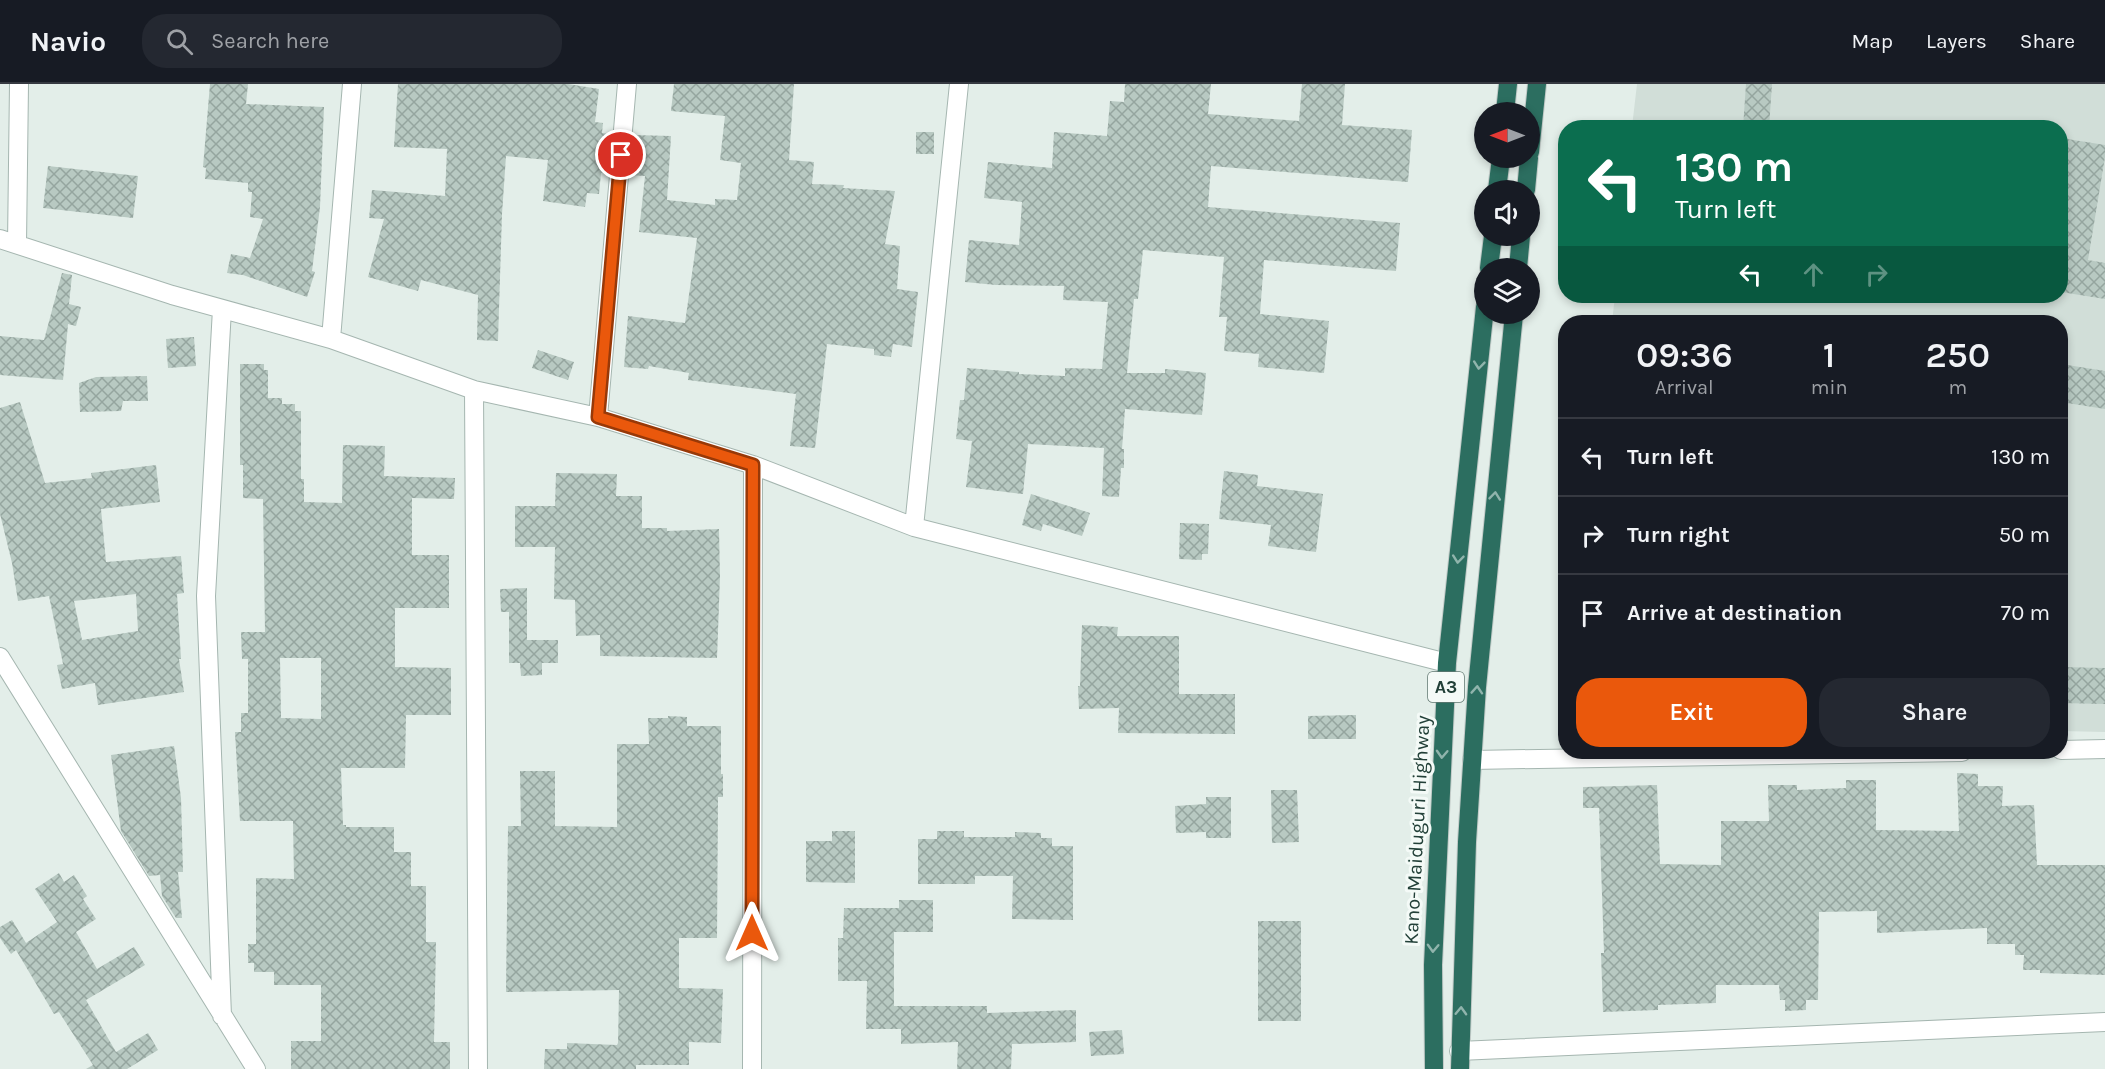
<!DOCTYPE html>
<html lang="en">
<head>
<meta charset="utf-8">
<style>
	:root { --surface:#171b24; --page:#242831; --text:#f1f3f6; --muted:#9ea1a6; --line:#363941; --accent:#ea580c }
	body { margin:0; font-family:Karla,sans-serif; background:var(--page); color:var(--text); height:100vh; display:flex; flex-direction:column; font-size:22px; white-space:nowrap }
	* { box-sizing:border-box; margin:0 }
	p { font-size:20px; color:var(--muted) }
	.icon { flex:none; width:33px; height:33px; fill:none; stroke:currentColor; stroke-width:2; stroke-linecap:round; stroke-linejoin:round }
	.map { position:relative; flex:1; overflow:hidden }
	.side { position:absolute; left:1558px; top:231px; width:510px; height:444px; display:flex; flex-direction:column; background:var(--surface); border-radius:24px; box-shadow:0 3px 9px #0003 }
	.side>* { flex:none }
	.top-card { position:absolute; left:1558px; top:36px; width:510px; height:183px; border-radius:24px; box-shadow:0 3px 9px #0003; background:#0b6e4f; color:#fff; overflow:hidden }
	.needle { width:39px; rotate:270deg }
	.controls { position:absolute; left:1474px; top:18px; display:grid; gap:12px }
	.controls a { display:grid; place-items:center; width:66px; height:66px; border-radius:50%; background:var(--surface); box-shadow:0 3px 9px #0003; font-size:30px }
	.pin { position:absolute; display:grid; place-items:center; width:51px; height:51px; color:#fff; margin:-26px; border:3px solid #fff; border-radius:50%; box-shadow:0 2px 6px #0007 }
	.me { position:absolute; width:66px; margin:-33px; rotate:0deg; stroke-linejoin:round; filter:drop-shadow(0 0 4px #0008) }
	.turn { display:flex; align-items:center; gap:21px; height:126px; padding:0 18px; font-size:27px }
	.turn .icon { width:78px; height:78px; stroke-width:2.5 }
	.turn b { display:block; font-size:42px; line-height:51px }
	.lanes { display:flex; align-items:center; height:57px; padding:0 18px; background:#0003; justify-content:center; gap:30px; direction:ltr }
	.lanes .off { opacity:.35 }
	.eta { display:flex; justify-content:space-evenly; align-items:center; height:102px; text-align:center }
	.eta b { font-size:36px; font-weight:600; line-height:42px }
	.cta { display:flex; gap:12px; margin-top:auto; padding:12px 18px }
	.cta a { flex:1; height:69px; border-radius:24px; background:var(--accent); color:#fff; font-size:24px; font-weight:600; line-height:69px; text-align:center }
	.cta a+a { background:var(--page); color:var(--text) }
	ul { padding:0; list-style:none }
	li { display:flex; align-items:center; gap:18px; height:78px; padding:0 18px; border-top:2px solid var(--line) }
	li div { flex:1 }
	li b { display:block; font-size:22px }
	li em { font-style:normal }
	header { display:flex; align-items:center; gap:36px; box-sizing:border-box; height:84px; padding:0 30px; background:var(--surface); border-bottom:2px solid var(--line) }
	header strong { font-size:28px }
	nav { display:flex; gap:33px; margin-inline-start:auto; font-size:21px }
	.search { width:420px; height:54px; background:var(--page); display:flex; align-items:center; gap:15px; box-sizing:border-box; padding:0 21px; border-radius:24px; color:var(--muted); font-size:22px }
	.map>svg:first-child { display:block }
	.built { fill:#d1ded8 }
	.building { fill:url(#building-cross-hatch); fill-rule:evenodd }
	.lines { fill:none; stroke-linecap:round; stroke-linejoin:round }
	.minor-casing { stroke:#a5b6b0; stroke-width:20 }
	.highway-casing { stroke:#c1cac7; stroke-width:20 }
	.minor { stroke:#fff; stroke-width:18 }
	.highway { stroke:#2c6e60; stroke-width:18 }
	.oneway { stroke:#90b4ac }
	.route-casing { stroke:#983908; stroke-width:15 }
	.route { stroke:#ea580c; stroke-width:10 }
	.labels { text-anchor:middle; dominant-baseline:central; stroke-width:6; stroke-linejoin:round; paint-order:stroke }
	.shield { fill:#f4faf7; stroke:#617871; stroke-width:1.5 }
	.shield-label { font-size:18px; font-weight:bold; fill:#224038 }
	.street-label { font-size:20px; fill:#224038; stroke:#f4faf7 }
</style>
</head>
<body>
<header>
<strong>Navio</strong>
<div class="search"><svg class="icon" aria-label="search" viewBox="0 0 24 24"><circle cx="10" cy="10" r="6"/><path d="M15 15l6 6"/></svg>Search here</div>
<nav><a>Map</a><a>Layers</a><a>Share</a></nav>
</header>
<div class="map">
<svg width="2105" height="985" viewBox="0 0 2105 985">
	<defs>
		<pattern id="building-cross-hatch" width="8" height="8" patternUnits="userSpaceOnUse" patternTransform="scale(1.5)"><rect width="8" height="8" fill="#b8c9c2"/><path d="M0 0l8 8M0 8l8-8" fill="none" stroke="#95a59f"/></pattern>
	</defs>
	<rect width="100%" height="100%" fill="#e3eee9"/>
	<path class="built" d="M1637 0H2105V648L2061 647V238H1612L1615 212H2061V44L1632 43Z"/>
	<path class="building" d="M210 0H248L246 20 324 23 320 123 312 187 315 188 307 213 243 191 227 189 231 170 250 174 263 135 250 133 252 108H248V99L205 95 206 84 203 83Z
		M398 0H568L599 5 595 38 603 39 602 49 611 50 608 89H601L599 110 587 109 585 123 543 117 548 76 506 72 502 130 498 257 477 256 478 211 421 196 418 207 368 193 384 135 369 134 372 106 445 112 447 65 394 63Z
		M674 0H794L789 76 814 78 812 100 844 101 843 104 895 107 885 160 900 162 897 205 918 208 912 263 893 260 891 273 874 271V265L827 260 815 364 790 362 796 310 688 296 689 289 649 282 648 285 624 283 628 232 685 239 697 154 639 148 645 92 630 91 634 51 671 52 667 116 715 121V115L737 116 741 79 720 76 725 32 671 27Z
		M1125 0H1211L1208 30 1299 37 1302 0H1345L1342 41 1412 46 1408 98 1211 82 1208 123 1400 139 1396 187 1264 176 1260 230 1329 237 1324 289 1258 283 1259 270 1224 267 1227 233H1219L1224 173 1143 166 1138 215H1134L1127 289H1165V285L1206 289 1202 331 1125 325 1122 365H1124V384H1121L1119 413 1102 412 1104 364 1028 360 1023 410 966 403 972 357 956 355 960 316H964L967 284 1019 288V290L1065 292V284L1102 285 1108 218 1063 216 1064 202 996 201 965 198 969 156 1019 161 1022 118 984 114 988 78 1052 84 1054 48 1107 52 1110 17 1124 18Z
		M1746 0H1772L1769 44H1743Z
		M916 48H934V70H916Z
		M2061 54 2105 61V73L2088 176 2105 179V215L2061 208Z
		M48 82 138 92 133 134 43 124Z
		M62 189 72 191 69 220 81 223 76 242 68 240 63 296 0 291V252L44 256Z
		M194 253 196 282 168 284 166 255Z
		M538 266 574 278 568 296 532 284Z
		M240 280H264V286H268V314H282V320H295V327H301V395H304V418L342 419 343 361 385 362 384 392 455 394 454 415 412 414V471H449V524H395V583L451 584V631H406L405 684H341L343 741H346V743H394V768H411V802H426V858H436L434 958H450V985H291V957H321V901H274V888H254V879H248V860H256V794L294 795 293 737H240L235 648H241V629H248V575H242L241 548H265L263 415 243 414V381H240ZM280 574H321V635L281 634Z
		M2061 280 2105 287V325L2061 318Z
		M147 292 148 317H123L121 327 80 328 79 299 96 293Z
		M20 318 45 399 92 394 91 389 156 381 160 418 101 425 106 478 181 472 184 509 177 510 181 575H179L184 608 98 621 95 599 62 605 57 581 63 580 49 512 18 517 12 479 0 430V324ZM136 510 138 547 82 556 74 517Z
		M1224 387 1258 391 1257 402 1323 410 1316 468 1268 462 1271 441 1219 435Z
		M556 389 617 390 616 412H642V444H667V447L719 445 720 493 717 574 600 572V551L576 552 575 516 554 515 555 463H515V422H555Z
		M1031 410 1090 429 1082 452 1043 440 1041 447 1022 441Z
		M1180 439 1209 440 1208 470H1202V476L1179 475Z
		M527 504V556H558V579H542V591L521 592 520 579H509V528H501L500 505Z
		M1082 541 1118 543 1117 552H1179V610H1235V650L1118 649 1119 624 1079 625 1078 602H1080Z
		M2061 583 2105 584V620L2061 619Z
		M1356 631V655H1308V632Z
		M668 632 687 633V642H721V690H723V713H718L717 854H679V904L723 905 721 959 689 958V981H636V985H544L545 965H567V959L617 961 618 959 619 906 506 908 508 742H521L520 687H555V742L617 743V660H649L648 634H668Z
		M174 662 181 714 183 788H178L182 834H176L162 812 160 791 149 792 121 747 111 671Z
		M1957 689 1978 690V702H2003L2002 722 2034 721 2037 781H2105V891L2040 889V886H2023L2024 871H2015V860H1987V844L1877 849V827L1819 828 1818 916H1806V926L1785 927V916H1780L1779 901H1716V919L1658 921V926L1603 928 1601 869H1604L1599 724H1583V703L1657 701 1660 780 1721 781V737H1769L1768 701H1797V706L1846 704V696H1876V746L1959 747Z
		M1271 706H1297L1299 758 1272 759Z
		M1206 713H1231V754H1206V748L1176 749 1175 722 1206 720Z
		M832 747H855V799L806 798V757H832Z
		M937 747H964V753H1015V748L1041 749V754H1052V762H1073V836L1012 835 1013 792H975V800H918V755H937Z
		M59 789 64 798 74 791 87 812 83 815 96 835 76 848 97 885 134 863 145 881 86 916 116 968 148 949 158 966 127 985H86L93 981 59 928 54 930 16 866 11 870 0 854V843L12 836 26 859 57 838 35 805Z
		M899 816H933V848H894V922H987V929L1076 926V958L1012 960 1011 985H957L958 958 901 960V945H866L867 897H838V854H843L844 824H899Z
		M1258 837H1301V937H1258Z
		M1122 946 1124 970 1091 972 1089 948Z"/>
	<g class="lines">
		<g class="minor-casing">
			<path id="minor" d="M0 155 172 211 331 255 474 306 598 333 753 381 914 443 1447 579
				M17 160 19 0
				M331 255 352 0
				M474 306 478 985
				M598 333 627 0
				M914 443 959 0
				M0 573 256 985
				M2061 666 2105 665
				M1472 676 1962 668
				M222 932 206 512 222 225
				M1459 967 2105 938
				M752 985 753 381"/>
		</g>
		<g class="highway-casing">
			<path id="highway" d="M1505 28 1508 0
				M1530 68 1537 0
				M1497 106 1501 74
				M1526 106 1529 74
				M1489 184 1493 152
				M1518 184 1521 152
				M1434 985 1433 881 1447 579 1485 223
				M1460 985 1467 758 1477 603 1514 230"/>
		</g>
		<use href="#minor" class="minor"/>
		<use href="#highway" class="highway"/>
	</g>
	<defs><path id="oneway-chevron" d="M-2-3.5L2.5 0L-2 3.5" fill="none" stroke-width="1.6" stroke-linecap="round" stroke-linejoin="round" transform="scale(1.5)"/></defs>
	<g class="oneway">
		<use href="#oneway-chevron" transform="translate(1479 281) rotate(96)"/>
		<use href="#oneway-chevron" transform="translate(1495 412) rotate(-84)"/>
		<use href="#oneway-chevron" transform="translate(1458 475) rotate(96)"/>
		<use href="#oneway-chevron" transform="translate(1477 606) rotate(-86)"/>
		<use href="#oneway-chevron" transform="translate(1442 670) rotate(93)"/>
		<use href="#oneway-chevron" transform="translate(1433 864) rotate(92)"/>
		<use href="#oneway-chevron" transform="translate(1461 927) rotate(-88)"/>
	</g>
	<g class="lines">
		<g class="route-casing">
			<path id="route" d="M621 71 598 333 753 381 752 849"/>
		</g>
		<use href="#route" class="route"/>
	</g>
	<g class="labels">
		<rect class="shield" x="1428" y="588" width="36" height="30" rx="4.5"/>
		<g class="shield-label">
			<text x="1446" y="603">A3</text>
		</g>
		<g class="street-label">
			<text transform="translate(1417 746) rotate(-87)">Kano-Maiduguri Highway</text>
		</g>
	</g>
</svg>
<div class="controls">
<a><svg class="needle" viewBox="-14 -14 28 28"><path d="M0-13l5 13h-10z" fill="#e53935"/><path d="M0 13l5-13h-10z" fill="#9ea1a6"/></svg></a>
<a><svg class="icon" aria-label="sound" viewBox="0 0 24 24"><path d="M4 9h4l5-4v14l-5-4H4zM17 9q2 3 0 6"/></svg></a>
<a><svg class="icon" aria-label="layers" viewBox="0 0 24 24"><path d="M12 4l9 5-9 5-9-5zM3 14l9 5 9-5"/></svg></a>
</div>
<div class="pin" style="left:621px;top:71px;background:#d93025"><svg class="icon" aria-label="arrive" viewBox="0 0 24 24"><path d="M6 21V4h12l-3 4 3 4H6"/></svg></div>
<svg class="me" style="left:752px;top:849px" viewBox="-20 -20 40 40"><path d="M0-17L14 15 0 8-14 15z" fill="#ea580c" stroke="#fff" stroke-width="4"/></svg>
<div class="top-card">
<div class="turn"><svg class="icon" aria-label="left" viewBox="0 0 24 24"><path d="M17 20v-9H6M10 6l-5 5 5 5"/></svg><div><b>130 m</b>Turn left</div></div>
<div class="lanes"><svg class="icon" aria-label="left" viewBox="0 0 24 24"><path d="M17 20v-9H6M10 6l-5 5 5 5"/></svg><svg class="icon off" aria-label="ahead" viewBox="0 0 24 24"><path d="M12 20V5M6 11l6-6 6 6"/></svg><svg class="icon off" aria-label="right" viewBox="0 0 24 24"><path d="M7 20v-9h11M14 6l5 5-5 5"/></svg></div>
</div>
<section class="side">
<div class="eta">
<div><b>09:36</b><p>Arrival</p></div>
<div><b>1</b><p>min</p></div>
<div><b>250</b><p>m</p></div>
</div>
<ul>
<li><svg class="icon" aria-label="left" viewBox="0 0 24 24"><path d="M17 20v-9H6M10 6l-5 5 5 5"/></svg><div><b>Turn left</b></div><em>130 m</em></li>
<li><svg class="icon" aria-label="right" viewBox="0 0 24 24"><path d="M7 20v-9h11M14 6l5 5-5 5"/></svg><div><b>Turn right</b></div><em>50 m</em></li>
<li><svg class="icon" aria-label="arrive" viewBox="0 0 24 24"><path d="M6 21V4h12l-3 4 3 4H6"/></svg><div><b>Arrive at destination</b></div><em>70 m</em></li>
</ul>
<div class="cta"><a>Exit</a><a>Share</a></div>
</section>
</div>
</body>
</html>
